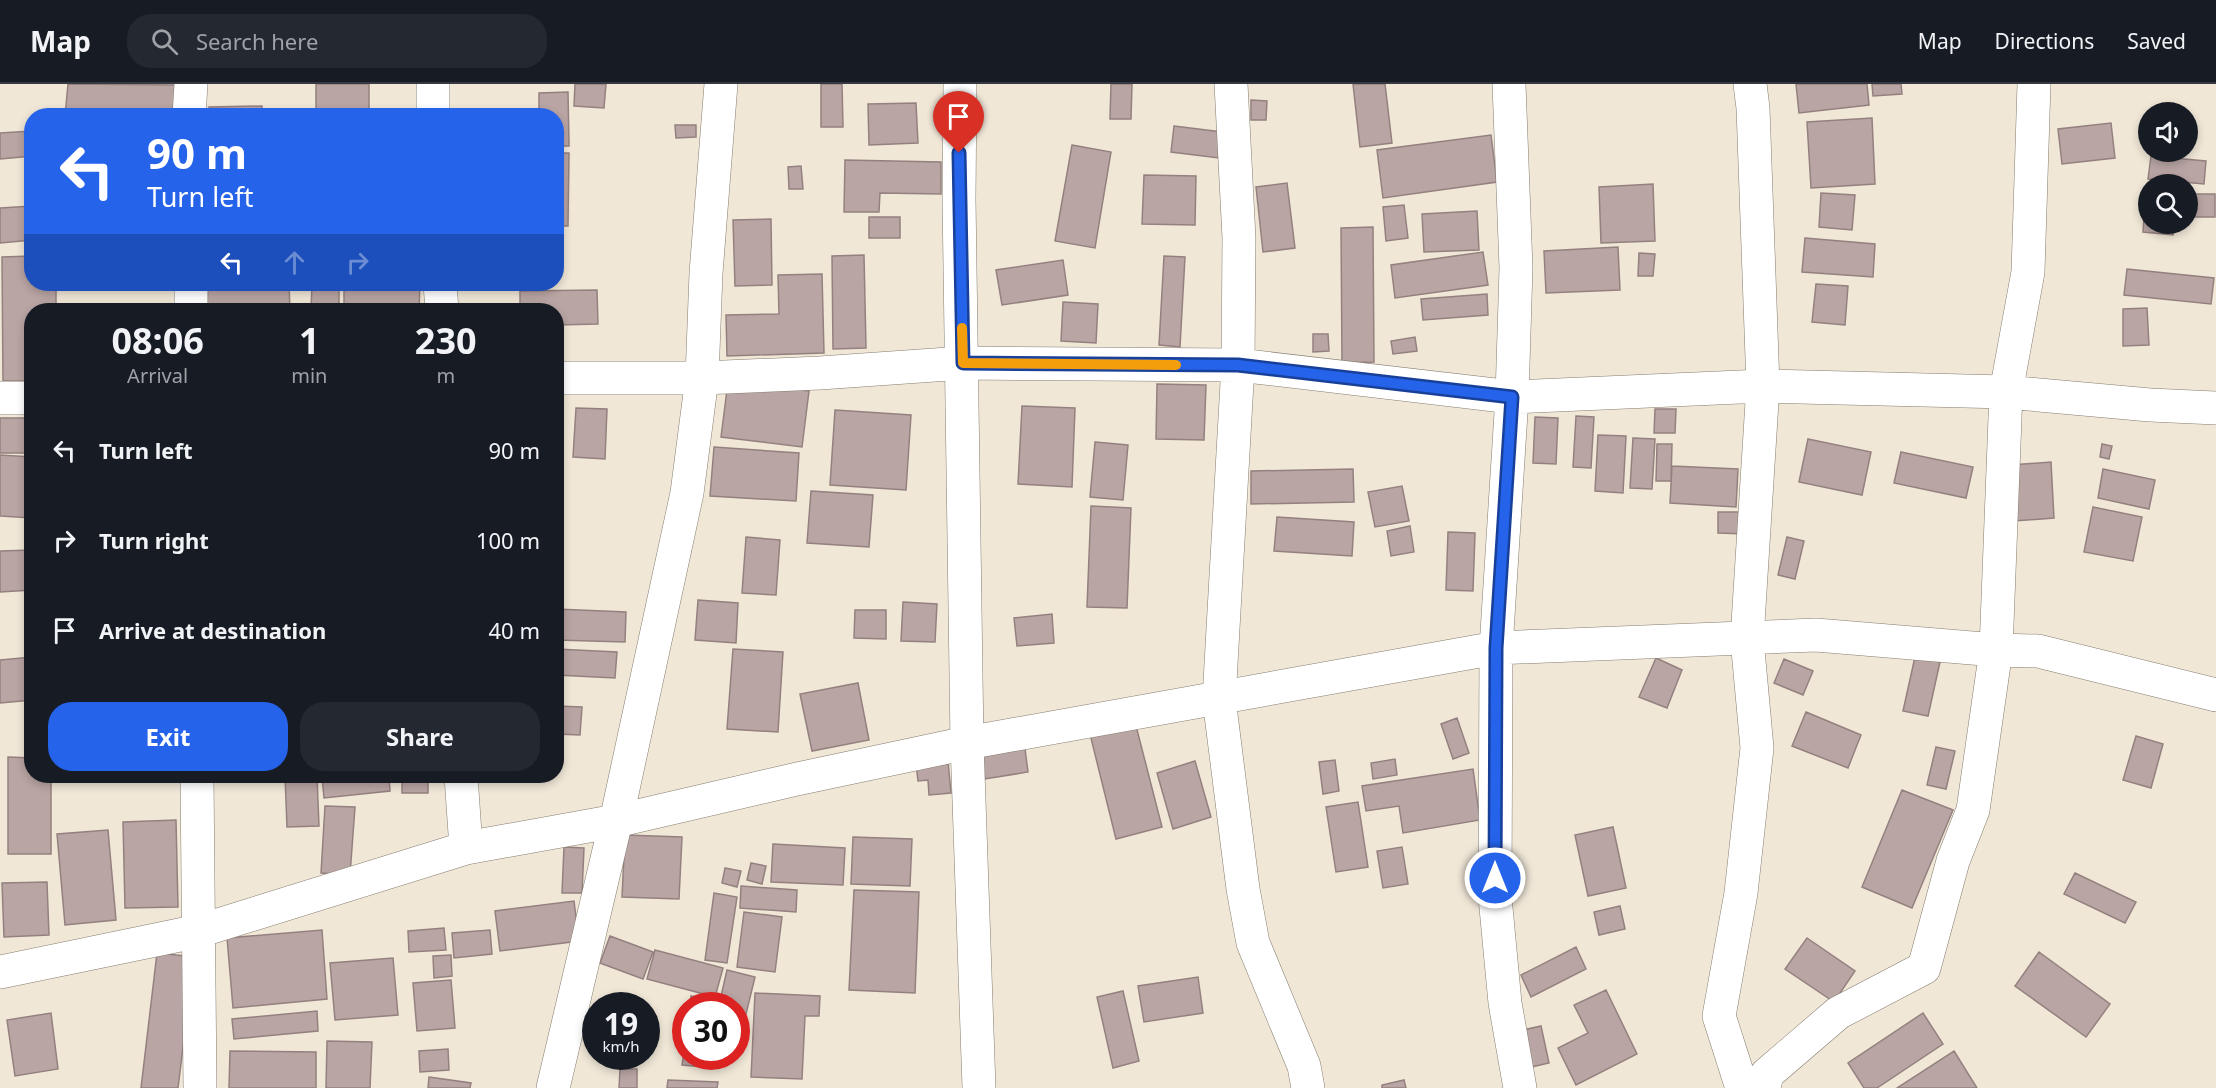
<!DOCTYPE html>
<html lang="en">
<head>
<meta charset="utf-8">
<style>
	:root { --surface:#171b24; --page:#242831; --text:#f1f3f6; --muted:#9ea1a6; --line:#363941; --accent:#2563eb }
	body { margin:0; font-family:"Noto Sans",sans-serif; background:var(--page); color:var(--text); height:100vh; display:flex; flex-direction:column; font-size:22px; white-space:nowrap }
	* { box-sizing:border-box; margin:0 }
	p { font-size:20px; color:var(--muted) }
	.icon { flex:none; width:33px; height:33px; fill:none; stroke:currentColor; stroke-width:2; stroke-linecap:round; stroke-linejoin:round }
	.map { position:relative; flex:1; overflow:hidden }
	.drawer { position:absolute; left:24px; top:219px; width:540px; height:480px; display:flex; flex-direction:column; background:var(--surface); border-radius:24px; box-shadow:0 3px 9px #0003 }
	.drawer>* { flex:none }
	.hud { position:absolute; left:24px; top:24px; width:540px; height:183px; border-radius:24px; box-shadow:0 3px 9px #0003; background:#2563eb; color:#fff; overflow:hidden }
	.buttons { position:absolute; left:2138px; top:18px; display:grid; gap:12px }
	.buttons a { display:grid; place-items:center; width:60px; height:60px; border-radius:50%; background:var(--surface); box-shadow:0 3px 9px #0003; font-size:30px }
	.speed { position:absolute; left:582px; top:908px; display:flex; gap:12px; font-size:30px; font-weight:700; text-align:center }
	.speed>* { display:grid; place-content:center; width:78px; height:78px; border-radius:50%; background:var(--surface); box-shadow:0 3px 9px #0003; line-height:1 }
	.speed small { font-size:15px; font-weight:400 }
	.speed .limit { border:9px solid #d22; background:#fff; color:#111 }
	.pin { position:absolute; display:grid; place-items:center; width:51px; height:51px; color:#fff; margin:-62px -26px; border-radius:50% 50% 50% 0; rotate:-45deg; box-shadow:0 0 6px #0007 }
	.pin .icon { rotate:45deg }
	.me { position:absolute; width:66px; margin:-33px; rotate:0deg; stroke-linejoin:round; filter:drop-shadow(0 0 4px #0008) }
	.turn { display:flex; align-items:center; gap:21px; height:126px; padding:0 24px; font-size:27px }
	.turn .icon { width:78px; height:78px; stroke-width:2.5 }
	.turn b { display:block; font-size:42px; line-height:51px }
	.lanes { display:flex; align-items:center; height:57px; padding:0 24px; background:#0003; justify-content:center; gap:30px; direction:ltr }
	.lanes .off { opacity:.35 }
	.eta { display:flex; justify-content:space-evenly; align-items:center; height:102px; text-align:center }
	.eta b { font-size:36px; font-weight:700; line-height:42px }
	.button { display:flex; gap:12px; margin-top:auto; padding:12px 24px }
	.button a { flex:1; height:69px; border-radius:24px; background:var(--accent); color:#fff; font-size:24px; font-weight:700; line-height:69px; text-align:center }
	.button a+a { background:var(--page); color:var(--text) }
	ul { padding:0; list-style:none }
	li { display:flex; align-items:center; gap:18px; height:90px; padding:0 24px }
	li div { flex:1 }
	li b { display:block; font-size:22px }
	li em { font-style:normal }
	header { display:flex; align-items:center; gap:36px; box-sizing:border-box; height:84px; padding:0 30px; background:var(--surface); border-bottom:2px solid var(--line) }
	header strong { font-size:28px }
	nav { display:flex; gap:33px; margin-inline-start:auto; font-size:21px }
	.search { width:420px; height:54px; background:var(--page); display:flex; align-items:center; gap:15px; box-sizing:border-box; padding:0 21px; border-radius:24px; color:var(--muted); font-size:22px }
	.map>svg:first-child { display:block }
	.building { fill:#b9a5a3; stroke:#94817f; stroke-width:1.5 }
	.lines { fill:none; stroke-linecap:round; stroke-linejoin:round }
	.minor-casing { stroke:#857d6f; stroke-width:34 }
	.minor { stroke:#fff; stroke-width:33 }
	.route-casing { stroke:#184099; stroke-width:15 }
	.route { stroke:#2563eb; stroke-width:10 }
	.slow { stroke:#f59e0b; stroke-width:10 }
</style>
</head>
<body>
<header>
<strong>Map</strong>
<div class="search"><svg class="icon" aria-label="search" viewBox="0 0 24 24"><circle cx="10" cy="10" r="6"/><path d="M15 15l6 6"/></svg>Search here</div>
<nav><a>Map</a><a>Directions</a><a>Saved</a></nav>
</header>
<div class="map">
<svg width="2216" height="1004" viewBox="0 0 2216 1004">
	<rect width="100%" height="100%" fill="#f0e7d7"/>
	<path class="building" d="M68 0 176 1 173 32H65Z
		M316 0H369V32H316Z
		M575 0H606L604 24 574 22Z
		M821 0H842L843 43H821Z
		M1111 0H1132L1131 35H1110Z
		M1353 0H1385L1392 59 1360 63Z
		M1796 0H1867L1869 21 1799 29Z
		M1872 0H1901L1902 10 1873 12Z
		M568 8 569 62H556V32H539V9Z
		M1251 16 1267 17 1266 36H1251Z
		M916 19 918 59 869 61 868 20Z
		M262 22V32H209V23Z
		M1872 34 1875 100 1811 104 1807 38Z
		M2111 39 2115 74 2062 80 2058 45Z
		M675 41H696V53L676 54Z
		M1174 42 1222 48 1219 74 1171 68Z
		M32 47V72L0 75V49Z
		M1491 51 1497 98 1383 114 1377 66Z
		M1072 61 1111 68 1095 164 1055 157Z
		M556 69H569L568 142H556Z
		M2151 72 2206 77 2204 100 2148 95Z
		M845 76 941 78V110L880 109 879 128H844Z
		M801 82 803 105H789L788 83Z
		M1144 91 1196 92 1195 141 1142 140Z
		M1287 99 1295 164 1263 168 1256 103Z
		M1653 100 1655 157 1601 159 1599 103Z
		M2146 101 2148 140H2174L2173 151 2143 148Z
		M1821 109 1855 111 1852 146 1819 143Z
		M2194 110H2215V133H2194Z
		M1404 121 1408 154 1386 157 1383 123Z
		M32 122V156L0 159V124Z
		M1477 127 1479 166 1424 168 1422 130Z
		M869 133H900V154H869Z
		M771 135 772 201 735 202 733 136Z
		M1373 143 1374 278 1342 279 1341 144Z
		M1805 154 1875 160 1873 193 1802 188Z
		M1618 163 1620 206 1546 209 1544 167Z
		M1483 168 1488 201 1395 214 1391 181Z
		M1639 169 1655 170 1653 192H1638Z
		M864 171 866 264 833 265 832 172Z
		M32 172V200H56V226H32V297H3L2 173Z
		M1164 172 1185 173 1180 263 1159 261Z
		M1063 176 1068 211 1002 221 996 186Z
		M2127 185 2214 194 2211 220 2124 211Z
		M822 190 824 269 727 272 726 231 779 230 778 191Z
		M208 200H289L290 226H207Z
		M312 200H339V226H311Z
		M344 200H420L419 226 344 225Z
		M1816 200 1848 202 1845 241 1812 238Z
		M597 206 598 240 556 241V226H520V207Z
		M1487 210 1488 231 1423 236 1421 215Z
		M1063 218 1098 220 1096 259 1061 257Z
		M2147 224 2149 261 2123 262V225Z
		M1313 250H1328L1329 267 1313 268Z
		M1415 253 1417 267 1393 270 1391 257Z
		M728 298 809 307 802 363 721 353Z
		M1157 300 1206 301 1204 356 1156 355Z
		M556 317 561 318 558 366H556Z
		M1022 322 1075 324 1072 403 1018 400Z
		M576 324 607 325 605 375 573 373Z
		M1655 325H1676L1675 349H1654Z
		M835 326 911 331 906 406 830 401Z
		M1576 332 1594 333 1591 384 1573 383Z
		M1535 333 1558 334 1556 380 1533 379Z
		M0 334H32V369H0Z
		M1598 351 1626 352 1623 409 1595 407Z
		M1633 354 1655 355 1652 405 1630 404Z
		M1808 355 1871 368 1862 411 1799 398Z
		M1095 358 1128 361 1123 416 1090 413Z
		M1657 360H1672L1671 397H1656Z
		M2102 360 2112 362 2109 375 2100 373Z
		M714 363 799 369 796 417 710 412Z
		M1901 368 1973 383 1966 414 1894 399Z
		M0 371 32 373V434L0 432Z
		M2051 378 2054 434 2014 437 2010 381Z
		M1672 382 1738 385 1736 423 1670 419Z
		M1353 385 1354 418 1251 420V387Z
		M2103 385 2155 396 2149 425 2098 414Z
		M1402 402 1409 437 1375 443 1368 408Z
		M811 407 873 411 869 463 807 459Z
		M1091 422 1131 424 1127 524 1087 523Z
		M2093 423 2142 433 2133 477 2084 468Z
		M1718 428H1748L1747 450 1718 449Z
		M1277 433 1354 438 1352 472 1274 467Z
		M1410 442 1414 468 1391 472 1387 447Z
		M1448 448 1475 449 1473 507 1446 506Z
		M746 453 780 456 776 511 742 509Z
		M1787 453 1804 457 1795 495 1778 491Z
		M32 466V506L0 508V467Z
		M698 516 738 519 736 559 695 556Z
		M903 518 937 520 935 558 901 557Z
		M556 525 626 528 625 558 556 556Z
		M855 526H886V555L854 554Z
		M1052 530 1054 559 1017 562 1014 534Z
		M556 565 617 568 615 594 556 591Z
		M733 565 783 568 778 648 727 645Z
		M32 573V616L0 619V576Z
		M1915 573 1940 578 1928 632 1903 627Z
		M1656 574 1682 586 1667 624 1639 613Z
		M1784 575 1813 587 1803 611 1774 599Z
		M858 599 869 656 812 667 800 610Z
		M556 622 582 623 580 651 556 650Z
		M1806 628 1861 651 1848 684 1792 662Z
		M1134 634 1162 743 1116 755 1089 646Z
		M1457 634 1469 669 1453 675 1441 640Z
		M2136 652 2163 660 2151 704 2123 696Z
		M1024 657 1028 688 985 695 981 664Z
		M1936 663 1955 667 1946 705 1927 701Z
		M8 673 32 674V692H51V770H8Z
		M1395 675 1397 691 1373 695 1371 679Z
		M1335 676 1339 707 1323 710 1319 678Z
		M948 677 951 709 929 711 928 696 918 697 916 680Z
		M1195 677 1211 733 1173 745 1157 689Z
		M1473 685 1480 736 1403 749 1399 722 1366 727 1362 702Z
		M285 692H317L319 742 287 743Z
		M322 692H389L390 707 324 714Z
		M402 692H428V709H402Z
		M1902 706 1953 726 1912 824 1862 803Z
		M1358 718 1368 783 1336 788 1326 723Z
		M325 722 355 723 350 791 321 789Z
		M176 736 178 823 125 824 123 738Z
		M1613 743 1626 804 1588 812 1575 751Z
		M108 746 116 836 65 841 57 750Z
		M625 751 682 753 679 815 622 813Z
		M853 753 912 755 910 802 851 800Z
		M773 760 845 764 843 801 771 798Z
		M564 763 584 764 582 809H562Z
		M1402 763 1408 800 1383 804 1377 767Z
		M751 779 766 782 762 800 747 796Z
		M725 784 741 787 737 803 722 799Z
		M2075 789 2136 818 2125 839 2064 810Z
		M47 798 49 851 4 853 2 799Z
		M741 802 797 806 796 828 740 824Z
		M854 806 919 808 915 909 849 906Z
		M714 809 737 813 727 879 705 876Z
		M574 817 579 857 500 867 495 827Z
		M1620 822 1625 845 1599 851 1594 828Z
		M744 828 782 833 775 888 737 883Z
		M444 844 446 866 409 868 408 847Z
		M322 846 327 915 233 924 227 854Z
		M490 846 492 870 454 874 452 849Z
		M610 852 653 868 643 895 600 879Z
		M1807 854 1855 887 1834 918 1785 885Z
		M1576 863 1586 885 1531 913 1521 891Z
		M655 866 723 884 715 913 647 895Z
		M2039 868 2110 920 2086 953 2015 902Z
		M157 869 194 873 178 1004H141Z
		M451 871 452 892 434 894 433 872Z
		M393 874 398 931 335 936 330 879Z
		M727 886 755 893 746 930 736 927V921H719Z
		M1198 893 1203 929 1144 938 1138 902Z
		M451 896 455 944 417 947 413 899Z
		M1606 906 1637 970 1576 1001 1558 964 1588 949 1574 921Z
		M1123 907 1139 977 1113 984 1097 913Z
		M755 909 820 912 819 932H805L802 995 751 993Z
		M691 912 713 915 712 921H690Z
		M317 927 318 947 234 955 232 935Z
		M51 929 58 985 15 992 7 936Z
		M1923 929 1943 960 1877 1004H1864L1848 979Z
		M1541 942 1549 979 1527 984 1519 947Z
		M686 956V972H705L704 983 682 981Z
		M327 957 372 958 370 1004H326Z
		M448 965 449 986 420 988 419 967Z
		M230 967 316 968V1004H229Z
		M1954 967 1977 1004H1897Z
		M620 985H637V1004H619Z
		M429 993 471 999 470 1004H428Z
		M668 996 718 998 717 1004H667Z
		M1404 996 1406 1004H1382V1001Z"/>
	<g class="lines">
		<g class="minor-casing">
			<path id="minor" d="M960 0 959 115 967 659 979 1004
				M1231 0 1239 154 1238 281 1219 615 1243 805 1253 859 1304 982 1308 1004
				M1509 0 1516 184 1512 313 1496 564 1495 813 1505 919 1520 1004
				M189 32 191 0
				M433 32V0
				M191 200V226
				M440 200 442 226
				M556 294H702L820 289 963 279 1238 281 1512 313 1763 302 2006 308 2150 321 2216 324
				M0 314H32
				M197 692 200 1004
				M461 692 466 764
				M0 888 199 847 466 764 616 737 797 695 967 659 1496 564 1816 551 1996 566 2038 567 2216 611
				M553 1004 616 737 687 409 702 294 706 189 721 0
				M1742 1004 1719 932 1741 809 1757 664 1747 555 1763 302 1753 24 1750 0
				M1764 1004 1767 990 1838 929 1924 884 1953 777 1973 726 1996 566 2006 308 2028 188 2034 0"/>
		</g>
		<use href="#minor" class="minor"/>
	</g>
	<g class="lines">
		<g class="route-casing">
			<path id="route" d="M959 69 963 279 1238 281 1512 313 1496 564 1495 794"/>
		</g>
		<use href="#route" class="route"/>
		<path class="slow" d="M962 244 963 279 1176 281"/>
	</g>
</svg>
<div class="buttons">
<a><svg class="icon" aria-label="sound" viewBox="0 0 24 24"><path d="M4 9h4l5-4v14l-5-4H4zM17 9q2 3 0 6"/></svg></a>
<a><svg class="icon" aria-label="search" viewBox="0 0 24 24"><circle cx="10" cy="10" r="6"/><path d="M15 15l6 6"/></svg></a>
</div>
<div class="speed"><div>19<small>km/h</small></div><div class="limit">30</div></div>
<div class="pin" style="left:959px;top:69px;background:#d93025"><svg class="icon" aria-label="arrive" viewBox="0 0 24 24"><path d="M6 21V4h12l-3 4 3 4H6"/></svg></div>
<svg class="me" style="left:1495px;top:794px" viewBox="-20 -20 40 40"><circle r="17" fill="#2563eb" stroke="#fff" stroke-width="3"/><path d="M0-11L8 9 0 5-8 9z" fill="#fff"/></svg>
<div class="hud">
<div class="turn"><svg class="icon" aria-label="left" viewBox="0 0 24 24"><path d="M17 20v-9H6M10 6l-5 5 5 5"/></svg><div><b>90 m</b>Turn left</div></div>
<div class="lanes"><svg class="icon" aria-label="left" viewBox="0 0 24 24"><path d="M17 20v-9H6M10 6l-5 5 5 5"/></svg><svg class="icon off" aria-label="ahead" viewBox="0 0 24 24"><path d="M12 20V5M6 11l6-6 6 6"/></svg><svg class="icon off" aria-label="right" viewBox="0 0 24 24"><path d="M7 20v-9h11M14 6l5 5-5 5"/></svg></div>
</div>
<section class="drawer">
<div class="eta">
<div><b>08:06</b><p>Arrival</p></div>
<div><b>1</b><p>min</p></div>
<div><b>230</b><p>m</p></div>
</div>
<ul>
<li><svg class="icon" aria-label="left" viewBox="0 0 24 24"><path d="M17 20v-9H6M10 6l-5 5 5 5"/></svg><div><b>Turn left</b></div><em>90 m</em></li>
<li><svg class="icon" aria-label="right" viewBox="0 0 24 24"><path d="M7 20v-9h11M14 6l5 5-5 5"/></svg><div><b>Turn right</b></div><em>100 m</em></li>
<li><svg class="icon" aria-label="arrive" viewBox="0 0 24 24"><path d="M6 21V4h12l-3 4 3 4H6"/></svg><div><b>Arrive at destination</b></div><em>40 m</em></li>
</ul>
<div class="button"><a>Exit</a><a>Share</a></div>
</section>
</div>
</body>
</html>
